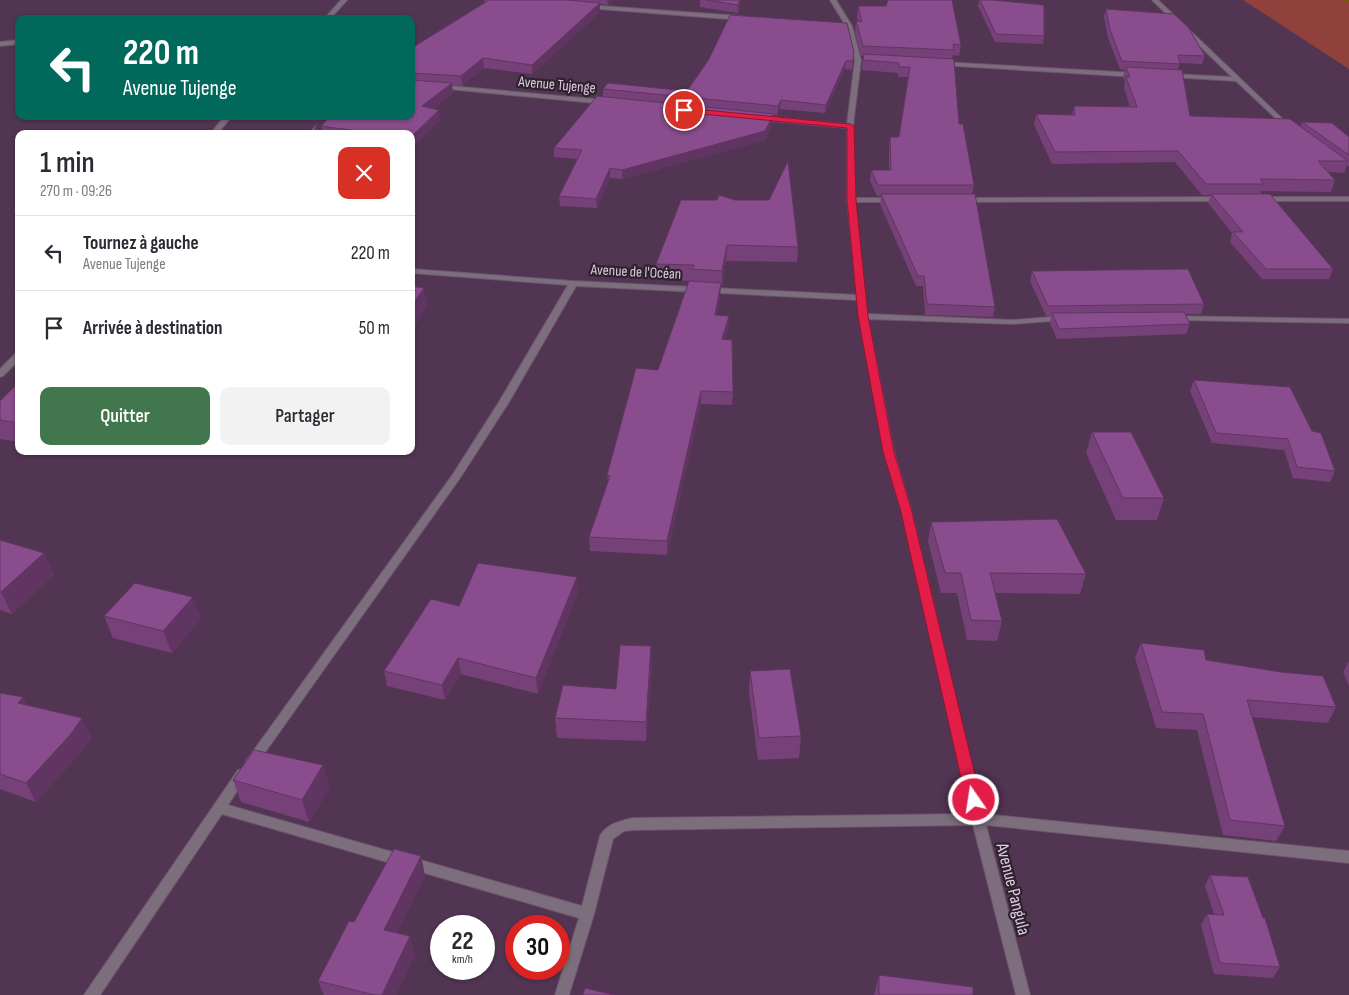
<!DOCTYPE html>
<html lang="fr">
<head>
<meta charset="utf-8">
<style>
	:root { --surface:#fff; --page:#f2f2f3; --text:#2b2b33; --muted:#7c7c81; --line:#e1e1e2; --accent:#42774d }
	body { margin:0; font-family:"Sofia Sans Condensed",sans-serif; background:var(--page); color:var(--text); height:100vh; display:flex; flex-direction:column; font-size:19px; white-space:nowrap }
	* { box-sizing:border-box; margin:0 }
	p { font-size:16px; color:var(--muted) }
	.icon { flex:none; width:28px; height:28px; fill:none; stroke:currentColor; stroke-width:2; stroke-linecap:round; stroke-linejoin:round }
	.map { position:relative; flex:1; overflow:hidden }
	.details { position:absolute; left:15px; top:130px; width:400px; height:325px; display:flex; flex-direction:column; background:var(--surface); border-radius:10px; box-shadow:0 1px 4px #0004 }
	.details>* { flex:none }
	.hud { position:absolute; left:15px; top:15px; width:400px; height:105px; border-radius:10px; box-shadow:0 1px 4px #0004; background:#00695c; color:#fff; overflow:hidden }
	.speed { position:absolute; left:430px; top:915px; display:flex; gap:10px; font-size:25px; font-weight:700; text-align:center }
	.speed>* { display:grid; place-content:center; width:65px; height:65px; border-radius:50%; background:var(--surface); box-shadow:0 1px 4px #0004; line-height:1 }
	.speed small { font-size:12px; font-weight:400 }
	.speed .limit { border:8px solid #d22; background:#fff; color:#111 }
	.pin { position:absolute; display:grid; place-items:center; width:42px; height:42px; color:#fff; margin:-21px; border:2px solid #fff; border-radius:50%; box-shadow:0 1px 5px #0007 }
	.me { position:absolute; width:55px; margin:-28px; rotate:347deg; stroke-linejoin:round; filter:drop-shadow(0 0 4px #0008) }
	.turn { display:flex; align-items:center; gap:18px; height:105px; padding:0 25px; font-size:22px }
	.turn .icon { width:65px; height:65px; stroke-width:2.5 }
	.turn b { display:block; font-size:35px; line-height:42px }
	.round { display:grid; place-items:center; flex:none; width:52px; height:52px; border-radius:10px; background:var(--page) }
	.overview { display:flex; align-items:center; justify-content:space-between; height:85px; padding:0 25px }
	h1 { font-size:30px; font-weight:600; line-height:38px }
	.action { display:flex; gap:10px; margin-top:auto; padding:10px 25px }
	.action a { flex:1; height:58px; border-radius:10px; background:var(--accent); color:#fff; font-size:20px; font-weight:600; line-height:58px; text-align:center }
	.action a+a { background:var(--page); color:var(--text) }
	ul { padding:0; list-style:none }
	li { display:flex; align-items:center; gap:15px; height:75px; padding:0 25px; border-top:1px solid var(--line) }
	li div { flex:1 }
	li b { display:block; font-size:19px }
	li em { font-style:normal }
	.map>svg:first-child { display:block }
	.green { fill:#91413c }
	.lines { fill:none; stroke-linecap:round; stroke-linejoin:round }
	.stream { fill:#755805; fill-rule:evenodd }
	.minor-casing { stroke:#6d536e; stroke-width:2 }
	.minor { fill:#7c6e7c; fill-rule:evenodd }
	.wall { fill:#764178 }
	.shaded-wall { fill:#603562 }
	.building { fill:#894c8c; stroke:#603562 }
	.route { fill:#e11d48; stroke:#92132f }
	.labels { text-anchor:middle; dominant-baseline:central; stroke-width:4.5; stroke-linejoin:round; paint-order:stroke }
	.far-street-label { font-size:15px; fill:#decddf; stroke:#2f222f }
	.street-label { font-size:18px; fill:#decddf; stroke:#2f222f }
</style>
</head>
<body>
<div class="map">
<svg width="1349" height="995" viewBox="0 0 1349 995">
	<rect width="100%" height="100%" fill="#513552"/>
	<path class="green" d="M1243 0H1349V69Z"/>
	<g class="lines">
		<path class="stream" d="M1342 0H1349V2L1343 1Z"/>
		<g class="minor-casing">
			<path id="minor" d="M341 0H347L330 19H324Z
				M830 0H836L852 26 861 60 853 126 855 198H893L897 200 893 202H855L867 314 1012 320 1064 316 1068 318 1064 320 1012 324 868 319 894 452 911 509 983 814 1349 851V863L986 825 1030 995H1016L973 825 634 830 624 831 613 839 594 914 569 995H555L579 918 222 814 100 995H84L238 770 242 769 246 770 248 774 228 805 582 906 600 836C606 824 622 820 634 818L970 814 901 509 884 452 857 300 576 286 509 402 460 478 256 765 252 766 248 765 246 761 453 474 499 402 568 285 411 273V269L573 281 857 295 847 200V128L761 120 758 118 761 116 847 124 855 60 846 26Z
				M1152 0H1158L1290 126V128H1286L1236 81 1169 77 1168 76 1171 74 1232 77Z
				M588 5 741 16 744 18 741 20 586 8V6Z
				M19 40V44L0 46V42Z
				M941 62 1137 73 1140 75 1137 77 939 65 938 64Z
				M440 85 605 100 608 102 605 104 438 88 437 87Z
				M225 116H232L217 134H210Z
				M1223 197H1226V201L963 202 959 200 963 198Z
				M1257 197H1349V201H1257Z
				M1171 316 1349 319V323L1174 320 1170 318Z
				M19 352V360L3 376 0 377V369L16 353Z"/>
		</g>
		<use href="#minor" class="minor"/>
	</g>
	<path class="wall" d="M484 0H613L608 5 600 4V12L532 74 484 68 462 86 452 85 453 93 433 109 440 120 411 148V134H323L321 126 411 116V46H415L485 3Z
		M700 0H742L738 13 700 7Z
		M979 0H993L1044 36 1043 44 995 42 978 6Z
		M858 6 961 45 959 56 953 55 952 58 959 124 974 185 972 194 995 307 993 317 925 315 923 286H916L880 204 881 196H877L870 181 871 170H889V147L890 137H899L908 77H898V73L862 70 863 56H861L855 32 856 21H858L857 17Z
		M1106 9 1205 56 1202 64 1180 63 1178 69 1190 116 1300 127 1302 122 1349 137V167L1347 165 1344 173 1328 172 1335 180 1331 192 1261 191V194L1333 269 1329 279H1262L1230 242 1232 233 1208 203 1211 195H1202L1175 162 1052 164 1034 125 1036 114 1072 115 1074 106 1130 107 1124 88 1125 82 1123 77 1125 70 1120 69 1108 38 1104 17Z
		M854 52 852 70 845 69 825 113 780 109 777 115H774L773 122 765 140 622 179 610 178 597 208 560 206 559 196 577 159 554 157V148L603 96V89L687 91Z
		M681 200 798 247 797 262 726 261 722 286H721L720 295 717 315 729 316 728 329 725 339 733 392 732 405 701 404 667 555 590 551 589 537 608 481 607 475 658 370 692 281 656 279V264Z
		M1032 271 1204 304 1201 314H1185L1190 324 1186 334 1057 339 1050 323 1051 316H1046L1030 281Z
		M1194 380 1312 431 1335 471 1330 482 1293 478 1284 450 1212 443 1190 391Z
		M19 385V442L0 439V401Z
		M1092 432 1164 498 1157 520H1116L1086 453Z
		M931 522 1086 574 1080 594 995 593 1002 621 997 641 967 640 957 593H941L928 541Z
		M0 540 44 553 54 575 12 614 0 610Z
		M578 592 538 694 461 674 445 700 387 686 384 671 459 606Z
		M104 616 201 619 172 653 113 638Z
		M1141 643 1206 660 1336 707 1328 723 1252 717 1285 826 1276 841 1223 835 1197 730 1156 728 1135 658Z
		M1349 661V686L1343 672Z
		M652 665 646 741 557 738 555 718 616 689Z
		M750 671 801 736 799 758 758 760 749 693Z
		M0 693 28 705 92 738 80 753 36 802 0 789Z
		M233 780 330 787 309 822 241 802Z
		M425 875 397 933 410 936 415 955 396 995H324L318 981 354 922Z
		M1210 875 1280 967 1273 978 1214 974 1201 925 1207 914H1214L1205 886Z
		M879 975 973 995H874Z"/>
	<path class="shaded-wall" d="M607 0H613L608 5Z
		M740 0H742L738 13V5Z
		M600 3V12L532 74V65Z
		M483 58 484 68 462 86 461 76Z
		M846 61 845 69 825 113 826 105Z
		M452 83 453 93 423 116 422 106Z
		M781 100 780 109 777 115 778 106Z
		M439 110 440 120 411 148V137Z
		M774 114 773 122 765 140 622 179V170Z
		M317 123 320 134H314Z
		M610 168V178L597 208 596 199Z
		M727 245 726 261 722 286V271Z
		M721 283 720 295 715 328V315Z
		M424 288 427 307 411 332V307Z
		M729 316 728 329 722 351V339Z
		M701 391V404L667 555V541Z
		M44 553 54 575 12 614 1 592Z
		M577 577 578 592 538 694 536 678Z
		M193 597 201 619 172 653 163 631Z
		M651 646 652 665 646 741V722Z
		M458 658 461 674 445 700 442 685Z
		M23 697 33 716 18 703Z
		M82 718 92 738 80 753 36 802 26 783Z
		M323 765 330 787 309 822 302 800Z
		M421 856 425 875 390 948 384 930Z
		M410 936 415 955 396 995H382Z"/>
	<path class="building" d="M489 0H567L600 3 532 65 483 58 461 76 411 73V46H415Z
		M706 0H740L738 5Z
		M888 0H952L961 45 953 44 954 50 863 46 856 21 862 22 858 6H886Z
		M980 0H993L1044 5V36L996 34Z
		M1106 9 1174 14 1188 27 1205 56 1178 55 1180 64 1122 61 1110 30Z
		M730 15 847 23 854 52 853 61H846L826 105 781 100 778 106 603 89 608 83 687 91 709 59Z
		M864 54 954 59 959 124H963L974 185H878L871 170H891L890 137H899L910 67H899V63L863 60Z
		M1126 67 1182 70 1190 116 1290 119 1348 161H1318L1335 180 1260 179 1264 184H1206L1178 151 1055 152 1036 114 1075 115 1074 106 1137 107 1126 77H1130Z
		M411 80 452 83 422 106 439 110 411 137V134H378L321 126 331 116H411Z
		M597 96 774 114 765 131 622 170 610 168 596 199 559 196 582 150 554 148Z
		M1302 122 1332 123 1349 137V155Z
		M317 123 314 134H307Z
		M788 161 798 247 727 245 722 271 692 269 694 265 656 264 681 200H717L719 195 735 200H769Z
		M881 194H975L995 307 927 304 924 276H918Z
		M1211 194H1270L1333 269H1266L1233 232H1243Z
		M1188 269 1204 304 1048 306 1032 271Z
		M689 281 721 283 715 315 729 316 722 339 732 340 733 392 701 391 667 541 589 537 610 476 607 475 636 368 658 370Z
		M411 286 424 288 411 307Z
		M1184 312 1190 324 1059 329 1052 313Z
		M1194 380 1290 387 1312 431 1321 433 1335 471 1297 467 1288 439 1216 433Z
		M17 384 19 385V423L0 420V401Z
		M1092 432H1131L1164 498H1123Z
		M1057 519 1086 574 990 573 1002 621 971 620 961 573H945L931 522Z
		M0 540 44 553 1 592H0Z
		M478 563 577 577 536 678 458 658 442 685 384 671 431 599 459 606Z
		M135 583 193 597 163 631 104 616Z
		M1141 643 1204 650 1206 660 1281 672 1323 676 1336 707 1247 700 1285 826 1230 820 1203 714 1162 712Z
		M620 645 651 646 646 722 555 718 563 685 616 689Z
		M790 669 801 736 759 738 750 671Z
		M0 693 23 697 18 703 82 718 71 734 26 783 0 774Z
		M254 750 323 765 302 800 233 780Z
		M394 849 421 856 384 930 410 936 382 995H374L318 981 349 921 354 922Z
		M1210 875 1248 877 1263 918H1265L1280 967 1220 963 1207 914 1224 915Z
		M879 975 973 987V995H879Z
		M585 988 614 995H583Z"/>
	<path class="route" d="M684 108 850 124 854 126 856 200 868 316 894 452 911 508 981 800 979 804 974 806 968 804 966 800 900 508 883 452 858 316 847 200V128L681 112V109Z"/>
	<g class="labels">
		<g class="far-street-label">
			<text transform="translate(557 85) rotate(5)">Avenue Tujenge</text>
			<text transform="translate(636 272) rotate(3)">Avenue de l'Océan</text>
		</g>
		<g class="street-label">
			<text transform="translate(1013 889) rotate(76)">Avenue Pangula</text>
		</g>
	</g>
</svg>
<div class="speed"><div>22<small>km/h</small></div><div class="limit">30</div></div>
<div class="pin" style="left:684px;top:110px;background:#d93025"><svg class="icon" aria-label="arrive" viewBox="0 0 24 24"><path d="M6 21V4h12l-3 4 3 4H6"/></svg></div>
<svg class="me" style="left:974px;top:800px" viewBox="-20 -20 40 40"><circle r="17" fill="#e11d48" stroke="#fff" stroke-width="3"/><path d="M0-11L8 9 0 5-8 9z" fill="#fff"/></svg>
<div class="hud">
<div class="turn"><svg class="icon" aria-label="left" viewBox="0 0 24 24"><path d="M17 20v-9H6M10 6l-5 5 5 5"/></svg><div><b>220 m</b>Avenue Tujenge</div></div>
</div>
<section class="details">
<div class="overview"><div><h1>1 min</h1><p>270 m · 09:26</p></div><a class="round" style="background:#d93025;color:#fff"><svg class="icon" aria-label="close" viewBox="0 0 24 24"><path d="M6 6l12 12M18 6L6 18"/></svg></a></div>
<ul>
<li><svg class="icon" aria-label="left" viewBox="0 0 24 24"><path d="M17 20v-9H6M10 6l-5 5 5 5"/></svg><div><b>Tournez à gauche</b><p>Avenue Tujenge</p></div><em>220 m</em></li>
<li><svg class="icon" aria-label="arrive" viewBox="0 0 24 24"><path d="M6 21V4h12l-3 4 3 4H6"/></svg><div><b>Arrivée à destination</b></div><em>50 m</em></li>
</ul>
<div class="action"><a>Quitter</a><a>Partager</a></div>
</section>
</div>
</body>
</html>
